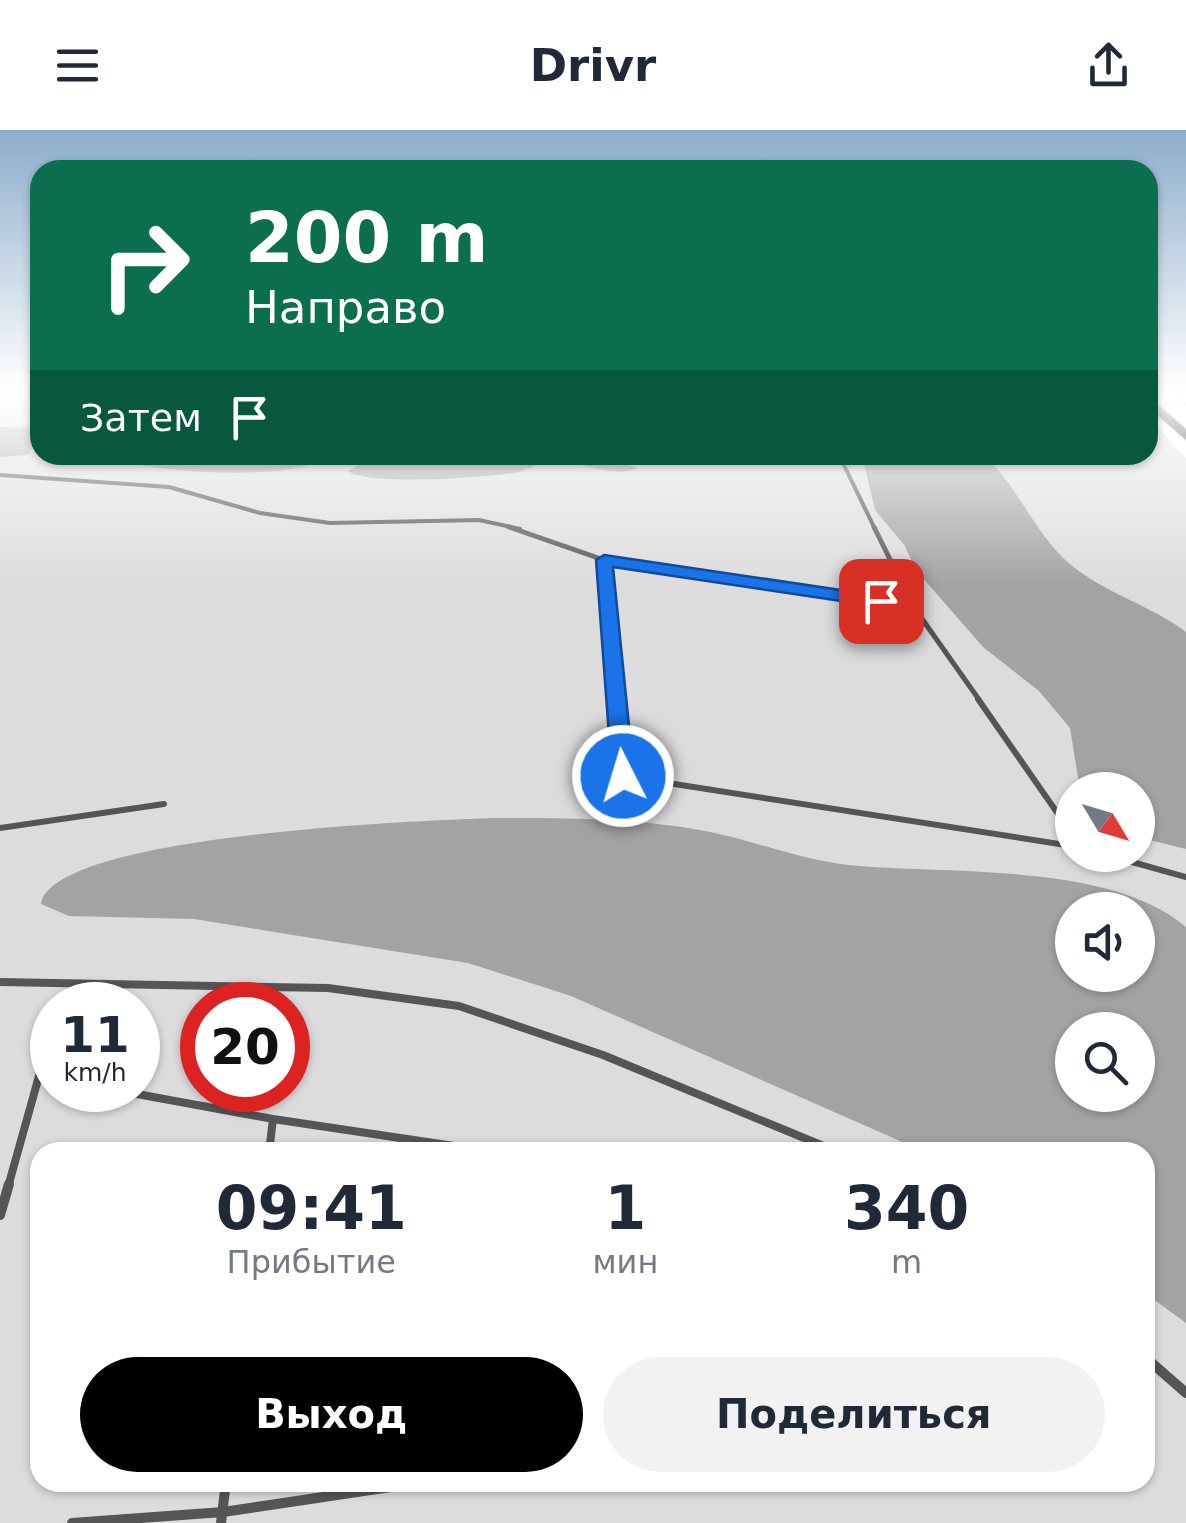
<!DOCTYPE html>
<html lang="ru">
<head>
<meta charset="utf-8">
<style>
	:root { --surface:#fff; --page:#f2f2f3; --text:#1f2937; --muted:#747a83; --accent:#000 }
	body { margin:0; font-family:"DejaVu Sans",sans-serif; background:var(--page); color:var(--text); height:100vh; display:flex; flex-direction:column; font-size:38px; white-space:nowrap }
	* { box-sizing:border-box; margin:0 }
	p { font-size:32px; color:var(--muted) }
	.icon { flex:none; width:55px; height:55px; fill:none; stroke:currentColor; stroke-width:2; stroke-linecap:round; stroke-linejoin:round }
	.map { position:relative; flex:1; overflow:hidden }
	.sheet { position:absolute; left:30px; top:1012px; width:1125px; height:350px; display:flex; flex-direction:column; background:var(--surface); border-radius:30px; box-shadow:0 2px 8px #0004 }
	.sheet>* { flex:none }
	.banner { position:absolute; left:30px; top:30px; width:1128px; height:305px; border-radius:30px; box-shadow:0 2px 8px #0004; background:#0b6e4f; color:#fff; overflow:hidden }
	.needle { width:65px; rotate:128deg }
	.fabs { position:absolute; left:1055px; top:642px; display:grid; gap:20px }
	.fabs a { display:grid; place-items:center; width:100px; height:100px; border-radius:50%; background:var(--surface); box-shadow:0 2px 8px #0004; font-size:50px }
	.speed { position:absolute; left:30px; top:852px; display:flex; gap:20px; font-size:50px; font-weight:700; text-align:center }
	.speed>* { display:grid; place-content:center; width:130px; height:130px; border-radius:50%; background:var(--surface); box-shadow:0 2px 8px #0004; line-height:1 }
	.speed small { font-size:25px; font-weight:400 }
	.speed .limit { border:15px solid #d22; background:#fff; color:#111 }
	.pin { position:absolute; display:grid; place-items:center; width:85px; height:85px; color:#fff; margin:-42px; border-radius:20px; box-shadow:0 5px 15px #0006 }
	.me { position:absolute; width:110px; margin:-55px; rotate:355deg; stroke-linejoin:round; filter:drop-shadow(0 0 8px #0008) }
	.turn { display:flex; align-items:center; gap:35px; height:210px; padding:0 50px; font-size:45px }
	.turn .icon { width:130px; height:130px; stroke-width:2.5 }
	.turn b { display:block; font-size:70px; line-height:85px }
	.then { display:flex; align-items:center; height:95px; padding:0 50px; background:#0003; gap:20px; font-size:38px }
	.eta { display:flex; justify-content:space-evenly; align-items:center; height:170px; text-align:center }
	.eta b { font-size:60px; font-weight:700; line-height:70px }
	.action { display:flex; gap:20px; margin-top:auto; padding:20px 50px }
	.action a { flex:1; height:115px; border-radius:60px; background:var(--accent); color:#fff; font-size:40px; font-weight:700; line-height:115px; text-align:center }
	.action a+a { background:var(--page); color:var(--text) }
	header { display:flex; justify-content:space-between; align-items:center; height:130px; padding:0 50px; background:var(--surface); font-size:45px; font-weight:700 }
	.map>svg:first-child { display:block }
	.green { fill:#dcdcdc; fill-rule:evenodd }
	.water { fill:#a3a3a3; fill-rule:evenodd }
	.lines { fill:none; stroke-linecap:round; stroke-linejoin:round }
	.primary-casing { stroke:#dbdbdb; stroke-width:3 }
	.path { stroke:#777; stroke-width:2.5; stroke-dasharray:1 2.5; stroke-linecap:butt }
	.service-far4 { stroke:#555; stroke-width:4 }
	.service-far3 { stroke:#555; stroke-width:5 }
	.service-far2 { stroke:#555; stroke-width:6 }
	.service-far1 { stroke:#555; stroke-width:8 }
	.service { stroke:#555; stroke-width:10 }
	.primary { fill:#000; fill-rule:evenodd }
	.route { fill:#1a73e8; stroke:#114b97; stroke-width:2.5 }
</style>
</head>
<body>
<header><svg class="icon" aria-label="menu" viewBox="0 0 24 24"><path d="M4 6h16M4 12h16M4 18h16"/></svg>Drivr<svg class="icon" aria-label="share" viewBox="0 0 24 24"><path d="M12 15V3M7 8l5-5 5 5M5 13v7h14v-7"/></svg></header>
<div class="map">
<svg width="1186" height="1393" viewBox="0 0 1186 1393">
	<rect width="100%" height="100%" fill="#fff"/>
	<path class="green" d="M0 260H40V325H1148V287L1186 328V1393H0ZM1072 660H1138V725H1072ZM1072 780H1138V845H1072ZM52 875H138V960H52ZM202 875H288V960H202ZM1072 900H1138V965H1072ZM40 1022H1145V1352H40Z"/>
	<path class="water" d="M0 297 40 298V308L27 325 0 327Z
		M96 325H329C296 355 137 341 96 325Z
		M585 325 638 338C612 350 576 328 547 332 536 333 528 340 518 342 489 348 368 356 348 341L365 331 390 327Z
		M862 325H983C1019 356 1034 404 1071 435 1105 463 1150 475 1186 502V719L1138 707V660H1080L1070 598 1039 561 983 517 915 439 905 416 875 380Z
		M496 688C569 688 644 688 715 703 760 713 803 730 848 735 946 745 1109 731 1186 797V1193L1145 1163V1022H925L571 866 468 833 194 789 69 786 41 774C52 704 431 690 496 688ZM1138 780V845H1072V780ZM1138 900V965H1072V900Z"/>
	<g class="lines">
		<g class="primary-casing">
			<path id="primary" d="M1148 266 1186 299V310L1148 277Z"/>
		</g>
		<path class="path" d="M1164 260 1186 268
			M1171 272 1186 274"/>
		<path class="service-far4" d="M839 325 875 399
			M0 345 169 357 260 383 330 393 479 390 520 399"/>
		<path class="service-far3" d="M509 397 604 430
			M874 397 913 476 980 571
			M616 571 604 430 913 476"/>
		<path class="service-far2" d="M616 569 623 646 1072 716
			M978 569 1072 704
			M0 698 164 674
			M1107 725 1186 747"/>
		<path class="service-far1" d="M0 852 328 858 459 876 603 925 838 1022
			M80 875 92 856
			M115 960 273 989 269 1022
			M273 989 494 1022
			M494 1019 529 1022
			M8 1057 39 946 52 922"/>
		<path class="service" d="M0 1085 9 1054
			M1145 1227 1186 1263
			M72 1393 223 1382 424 1352
			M221 1393 226 1352"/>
		<use href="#primary" class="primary"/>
	</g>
	<linearGradient id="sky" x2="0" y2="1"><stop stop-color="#8cadcc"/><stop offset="0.57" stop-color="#fff"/><stop offset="1" stop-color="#fff" stop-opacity="0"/></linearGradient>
	<rect width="1186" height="456" fill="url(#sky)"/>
	<path class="route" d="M604 425 881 466 890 471 881 477 613 437 634 646 623 652 612 646 596 430Z"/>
</svg>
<div class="fabs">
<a><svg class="needle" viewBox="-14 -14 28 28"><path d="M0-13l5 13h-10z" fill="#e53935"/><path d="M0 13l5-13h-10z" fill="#747a83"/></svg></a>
<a><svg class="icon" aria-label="sound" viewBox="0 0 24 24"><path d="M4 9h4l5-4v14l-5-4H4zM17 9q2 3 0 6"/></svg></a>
<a><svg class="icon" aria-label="search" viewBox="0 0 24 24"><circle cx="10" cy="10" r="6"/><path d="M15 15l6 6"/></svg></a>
</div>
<div class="speed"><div>11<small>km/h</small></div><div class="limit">20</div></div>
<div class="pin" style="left:881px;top:471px;background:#d93025"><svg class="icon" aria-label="arrive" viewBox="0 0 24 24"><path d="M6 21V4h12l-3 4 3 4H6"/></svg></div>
<svg class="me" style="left:623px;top:646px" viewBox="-20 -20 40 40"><circle r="17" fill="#1a73e8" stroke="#fff" stroke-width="3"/><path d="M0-11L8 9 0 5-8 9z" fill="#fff"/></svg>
<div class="banner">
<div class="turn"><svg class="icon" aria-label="right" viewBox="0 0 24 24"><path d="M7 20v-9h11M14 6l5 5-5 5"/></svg><div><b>200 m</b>Направо</div></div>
<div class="then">Затем<svg class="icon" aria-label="arrive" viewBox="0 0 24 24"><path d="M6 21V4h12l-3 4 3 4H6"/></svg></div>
</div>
<section class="sheet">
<div class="eta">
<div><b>09:41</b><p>Прибытие</p></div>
<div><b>1</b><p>мин</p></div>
<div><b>340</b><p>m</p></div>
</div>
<div class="action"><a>Выход</a><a>Поделиться</a></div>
</section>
</div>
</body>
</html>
